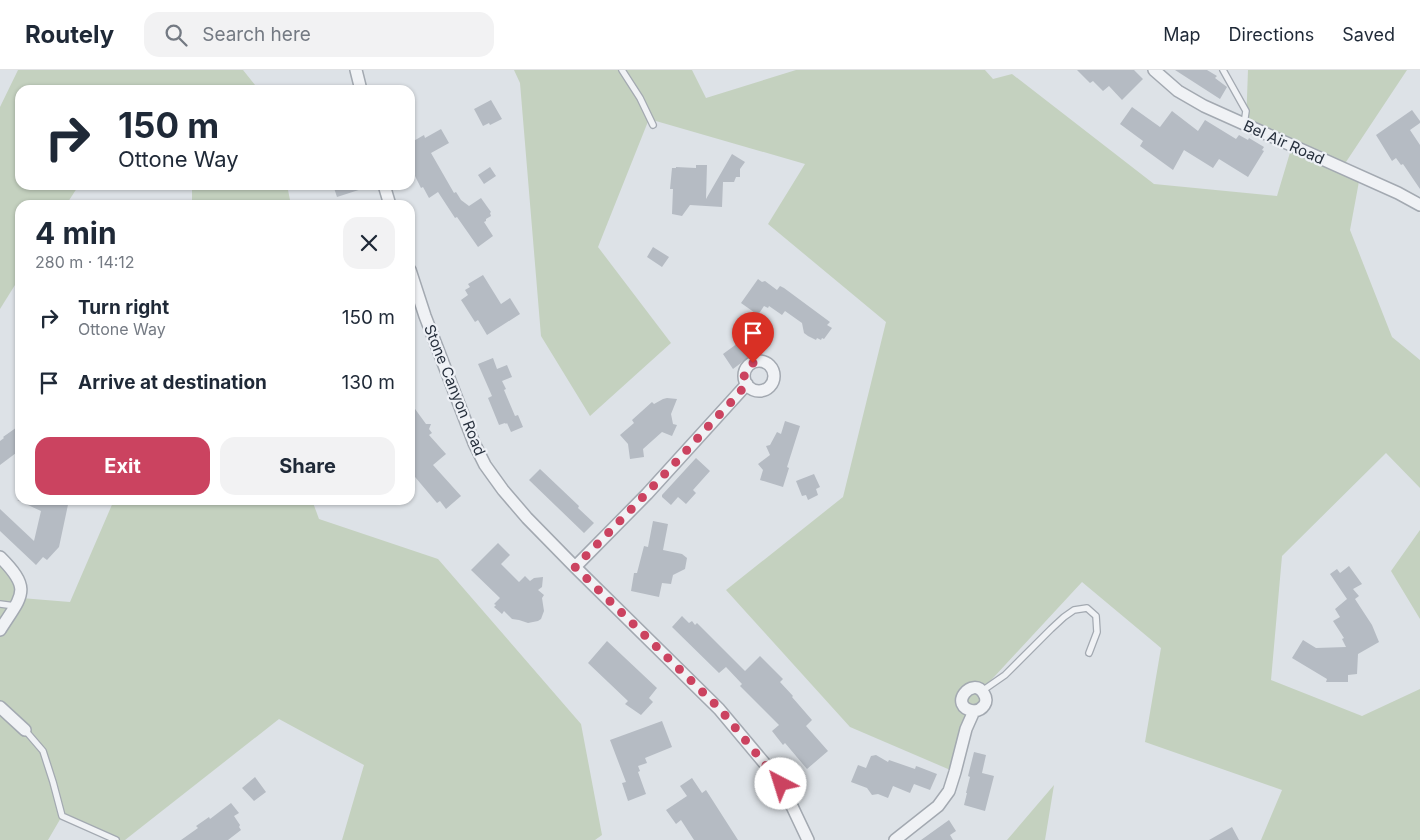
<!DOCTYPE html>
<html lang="en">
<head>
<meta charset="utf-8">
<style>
	:root { --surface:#fff; --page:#f2f2f3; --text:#1f2937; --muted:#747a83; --line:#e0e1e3; --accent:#cb4360 }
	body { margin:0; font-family:Inter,sans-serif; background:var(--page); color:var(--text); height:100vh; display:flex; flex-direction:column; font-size:19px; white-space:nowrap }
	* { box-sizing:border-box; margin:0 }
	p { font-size:16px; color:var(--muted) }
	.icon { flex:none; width:28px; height:28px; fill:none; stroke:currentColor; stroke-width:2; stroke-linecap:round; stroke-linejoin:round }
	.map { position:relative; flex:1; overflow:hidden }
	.side { position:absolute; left:15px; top:130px; width:400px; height:305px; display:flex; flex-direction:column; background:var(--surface); border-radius:15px; box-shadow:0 1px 4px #0004 }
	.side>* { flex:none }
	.guide { position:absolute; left:15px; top:15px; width:400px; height:105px; border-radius:15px; box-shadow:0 1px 4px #0004; background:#fff; color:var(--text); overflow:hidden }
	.pin { position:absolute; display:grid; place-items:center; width:42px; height:42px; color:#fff; margin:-51px -21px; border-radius:50% 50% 50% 0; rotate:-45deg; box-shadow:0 0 5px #0007 }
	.pin .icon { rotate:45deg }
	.me { position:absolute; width:55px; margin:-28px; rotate:320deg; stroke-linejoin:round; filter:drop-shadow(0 0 4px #0008) }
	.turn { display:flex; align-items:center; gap:18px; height:105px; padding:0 20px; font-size:22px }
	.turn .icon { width:65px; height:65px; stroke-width:2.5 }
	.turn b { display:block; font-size:35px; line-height:42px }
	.round { display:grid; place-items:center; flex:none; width:52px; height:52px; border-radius:15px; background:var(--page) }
	.headline { display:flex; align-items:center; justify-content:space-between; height:85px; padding:0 20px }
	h1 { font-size:30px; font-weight:700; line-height:38px }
	.action { display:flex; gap:10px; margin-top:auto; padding:10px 20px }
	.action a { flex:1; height:58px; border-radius:15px; background:var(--accent); color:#fff; font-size:20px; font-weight:700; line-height:58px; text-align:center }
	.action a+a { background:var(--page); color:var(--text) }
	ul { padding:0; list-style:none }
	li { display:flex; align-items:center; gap:15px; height:65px; padding:0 20px }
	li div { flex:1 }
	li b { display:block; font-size:19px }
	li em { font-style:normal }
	header { display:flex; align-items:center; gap:30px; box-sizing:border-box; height:70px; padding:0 25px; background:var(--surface); border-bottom:1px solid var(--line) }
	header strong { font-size:24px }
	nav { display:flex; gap:28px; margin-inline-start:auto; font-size:18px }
	.search { width:350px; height:45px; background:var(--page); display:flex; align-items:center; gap:12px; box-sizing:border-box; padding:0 18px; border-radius:15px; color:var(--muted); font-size:19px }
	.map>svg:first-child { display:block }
	.green { fill:#c4d1bf }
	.building { fill:#b5bbc3 }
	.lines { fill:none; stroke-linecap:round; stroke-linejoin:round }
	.lane-casing { stroke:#a3a9b1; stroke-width:8 }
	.street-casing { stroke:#a3a9b1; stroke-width:14 }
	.lane { stroke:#f0f2f5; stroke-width:5.5 }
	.street { stroke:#f0f2f5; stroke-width:11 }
	.route { stroke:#cb4360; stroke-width:9; stroke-dasharray:0 16.2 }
	.labels { text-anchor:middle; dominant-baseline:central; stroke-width:4.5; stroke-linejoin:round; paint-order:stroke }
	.street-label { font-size:15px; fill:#27303d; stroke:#edf0f5 }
</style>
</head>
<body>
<header>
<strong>Routely</strong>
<div class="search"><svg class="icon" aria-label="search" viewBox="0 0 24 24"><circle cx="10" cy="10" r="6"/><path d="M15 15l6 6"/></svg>Search here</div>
<nav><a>Map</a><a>Directions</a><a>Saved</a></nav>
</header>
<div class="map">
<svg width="1420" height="770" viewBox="0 0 1420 770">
	<rect width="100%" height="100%" fill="#dde2e7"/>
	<path class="green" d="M18 0H243L259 20H20V115H79L66 135H20V207L0 239V37Z
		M514 0H692L706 28 796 0H985L993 9 1012 4 1154 114 1277 126 1292 76 1246 55 1248 0H1407L1342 98 1360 106 1350 160 1392 267 1420 290V418L1386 383 1282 486 1271 610 1362 646 1420 619V770H1261L1282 720 1145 672 1161 578 1082 512 982 620 978 641 955 702 850 657 726 520 843 427 886 252 768 154 805 94 649 49 598 177 671 273 590 346 541 266 520 13Z
		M192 115H287L291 135H192Z
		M114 430H312L319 449 438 489 581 654 602 765 595 770H342L364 695 279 649 125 770H116L62 746 48 770H0V487L9 496 21 528 70 532Z
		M1420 460V549L1391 501Z
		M1054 715 1045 770H1007Z"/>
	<path class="building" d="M1077 0H1134L1143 9 1122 30 1109 16 1103 21 1093 11 1090 13Z
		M1175 0H1207L1217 6 1215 8 1227 17 1220 29Z
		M491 30 502 49 490 55 489 53 483 56 474 39Z
		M1132 37 1160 57 1172 41 1198 61 1205 50 1236 69 1239 65 1248 70 1249 68 1264 77 1262 80 1264 81 1248 107 1219 89 1213 98 1184 80 1173 100 1140 76 1143 71 1120 54Z
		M1412 40 1420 51V53L1410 60 1420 75V119L1403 94 1401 95 1396 88 1392 91 1376 65Z
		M441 59 449 73 431 83 454 123 456 122 461 130 469 136 481 128 491 142 490 143 491 146 486 149V151L484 152 493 166 478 177 457 147 455 148 438 122 429 128 423 117 421 118 410 96V73L424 65 425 68Z
		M732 84 745 92 740 99V107H736L734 112H723L722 137 690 135 682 146 672 144 673 119H670L672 98H676V97L696 98V95H707L706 129Z
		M490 97 496 106 484 114 478 105Z
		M333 115H368V117L337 127Z
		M653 177 669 187 662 197 647 187Z
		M483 205 501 234 510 228 520 244 487 265 478 250 475 252 461 230 468 225 465 220 470 217 468 214Z
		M758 209 762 212 765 211 777 220 780 216 784 218 830 252 827 255 832 258 824 269 822 268 821 270 817 268 816 270 808 266 804 263 802 253 785 241 782 245 769 236 768 238 764 236 758 245 741 233Z
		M738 273 749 287 733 299 723 284Z
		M493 288 497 299 507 295 512 307 502 311 506 319 504 320 515 346 518 345 523 357 511 362 507 353 506 354 505 353 499 355 488 328 492 326 478 294Z
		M667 328 677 329 671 344 673 354 677 355 672 366 662 362 643 379 644 387 630 389 628 374 620 365 634 353 632 350 652 332 654 334 663 329Z
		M410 332 426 354H431L429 359 432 363 429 365 446 384 433 395 461 426 446 439 440 431 437 433 410 401Z
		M785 351 800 356 787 397 789 398 783 417 760 410 763 400 758 394 770 385 766 376 770 375 777 362 781 364Z
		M20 355V380L0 395V371L4 368 3 367Z
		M696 388 710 401 693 420 696 423 686 434 678 427 671 435 662 427V425Z
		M540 399 579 436 578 438 594 453 584 463 529 410Z
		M814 404 820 417 816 419 818 425 808 430 806 425 802 426 796 411Z
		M17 430H69L59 477 47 490 43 487 36 495 0 461V439L34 471 41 441Z
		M653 451 668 454 663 480 682 484 687 488 685 499 673 505 671 514 662 513 659 527 631 521 634 503H637L644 476 648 477Z
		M498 473 510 485 501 494 519 512 525 506 530 511 534 508 543 507 542 517 538 520 544 525 542 528 544 541 541 549 538 551 528 553 519 550 512 549 504 541 502 544 494 537 496 535 494 534 500 528 471 500Z
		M1349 496 1362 514 1353 519 1359 526 1355 529 1372 555 1379 572 1358 584 1357 604 1348 605V612H1326L1327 609 1292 588 1303 570 1316 578 1346 577 1342 569 1344 568 1333 551 1340 547 1335 539 1347 529 1330 504 1337 499 1340 503Z
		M682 546 689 553 692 551 695 555 697 553 745 601 760 586 783 609 780 612 793 626 792 627 812 650 806 656 828 681 807 699 785 673 783 675 772 661 779 655 740 616 742 614 726 597 719 603 672 557Z
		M607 571 657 618 649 628 653 632 641 645 625 634 628 631 588 593Z
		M662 651 672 677 645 688 647 693 638 696 640 701 638 702 646 724 628 731 622 713 626 712 610 670Z
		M974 682 986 685 982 703 994 706 985 741 964 735 967 723H966L970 707 968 706Z
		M876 685 888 692 889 690 915 699 916 696 919 697 937 704 930 720 914 714 910 723 893 716 888 728 878 724 872 725 867 718 851 712 858 695 866 698 871 686Z
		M255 707 266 722 254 731 242 718Z
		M692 708 702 723 706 720 738 770H694L681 750 676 754 666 740 687 726 680 716Z
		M231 733 239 743 234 746 240 755 239 757 241 760 228 770H181L198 758 196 756 209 747 210 749Z
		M949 750 956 761 950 765 953 770H921Z
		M1232 757 1239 770H1209Z"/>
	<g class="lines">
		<g class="lane-casing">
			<path id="lane" d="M622 0 640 28 653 55
				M1223 0 1246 41 1244 54
				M0 534 15 536
				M982 621 1005 605 1051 559 1064 547 1074 540 1087 538 1096 546 1097 562 1089 583
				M25 660 43 681 53 712 62 746 116 770"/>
		</g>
		<g class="street-casing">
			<path id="street" d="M356 0 361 20
				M1154 0 1178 21 1204 36 1398 123 1420 135
				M384 115 390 135
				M410 200 425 246 474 373 485 395 503 420 527 448 575 497 719 639 781 713 808 770
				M744 306a15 15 0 1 1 30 0a15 15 0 1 1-30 0Z
				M0 487C33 520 22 525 0 560
				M575 497 647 424 747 314
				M0 637 25 660
				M895 770 938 736 949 721 955 702 966 659 974 641C983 640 989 632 984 624 973 604 946 637 974 641"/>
		</g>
		<use href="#lane" class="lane"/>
		<use href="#street" class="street"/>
	</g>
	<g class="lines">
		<path class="route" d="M753 293C745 298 742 305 746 314 734 331 718 345 705 360 663 407 619 452 575 497L720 639 781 714"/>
	</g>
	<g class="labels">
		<g class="street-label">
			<text transform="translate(1284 72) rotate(24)">Bel Air Road</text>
			<text transform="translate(455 320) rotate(68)">Stone Canyon Road</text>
		</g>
	</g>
</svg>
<div class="pin" style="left:753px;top:293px;background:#d93025"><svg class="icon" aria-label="arrive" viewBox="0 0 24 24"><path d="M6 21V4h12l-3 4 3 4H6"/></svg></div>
<svg class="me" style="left:781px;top:714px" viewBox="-20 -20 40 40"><circle r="19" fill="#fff"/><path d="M0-13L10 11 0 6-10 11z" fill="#cb4360"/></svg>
<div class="guide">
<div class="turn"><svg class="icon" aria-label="right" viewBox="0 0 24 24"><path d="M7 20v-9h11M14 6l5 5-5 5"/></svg><div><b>150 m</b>Ottone Way</div></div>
</div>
<section class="side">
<div class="headline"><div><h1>4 min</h1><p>280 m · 14:12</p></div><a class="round"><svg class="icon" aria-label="close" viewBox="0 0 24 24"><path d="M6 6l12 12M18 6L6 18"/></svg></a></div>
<ul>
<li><svg class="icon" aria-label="right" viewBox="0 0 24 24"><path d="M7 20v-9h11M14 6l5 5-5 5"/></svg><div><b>Turn right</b><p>Ottone Way</p></div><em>150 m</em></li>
<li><svg class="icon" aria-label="arrive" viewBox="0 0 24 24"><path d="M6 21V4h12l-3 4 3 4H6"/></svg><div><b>Arrive at destination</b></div><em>130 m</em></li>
</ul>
<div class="action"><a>Exit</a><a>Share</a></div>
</section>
</div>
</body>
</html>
